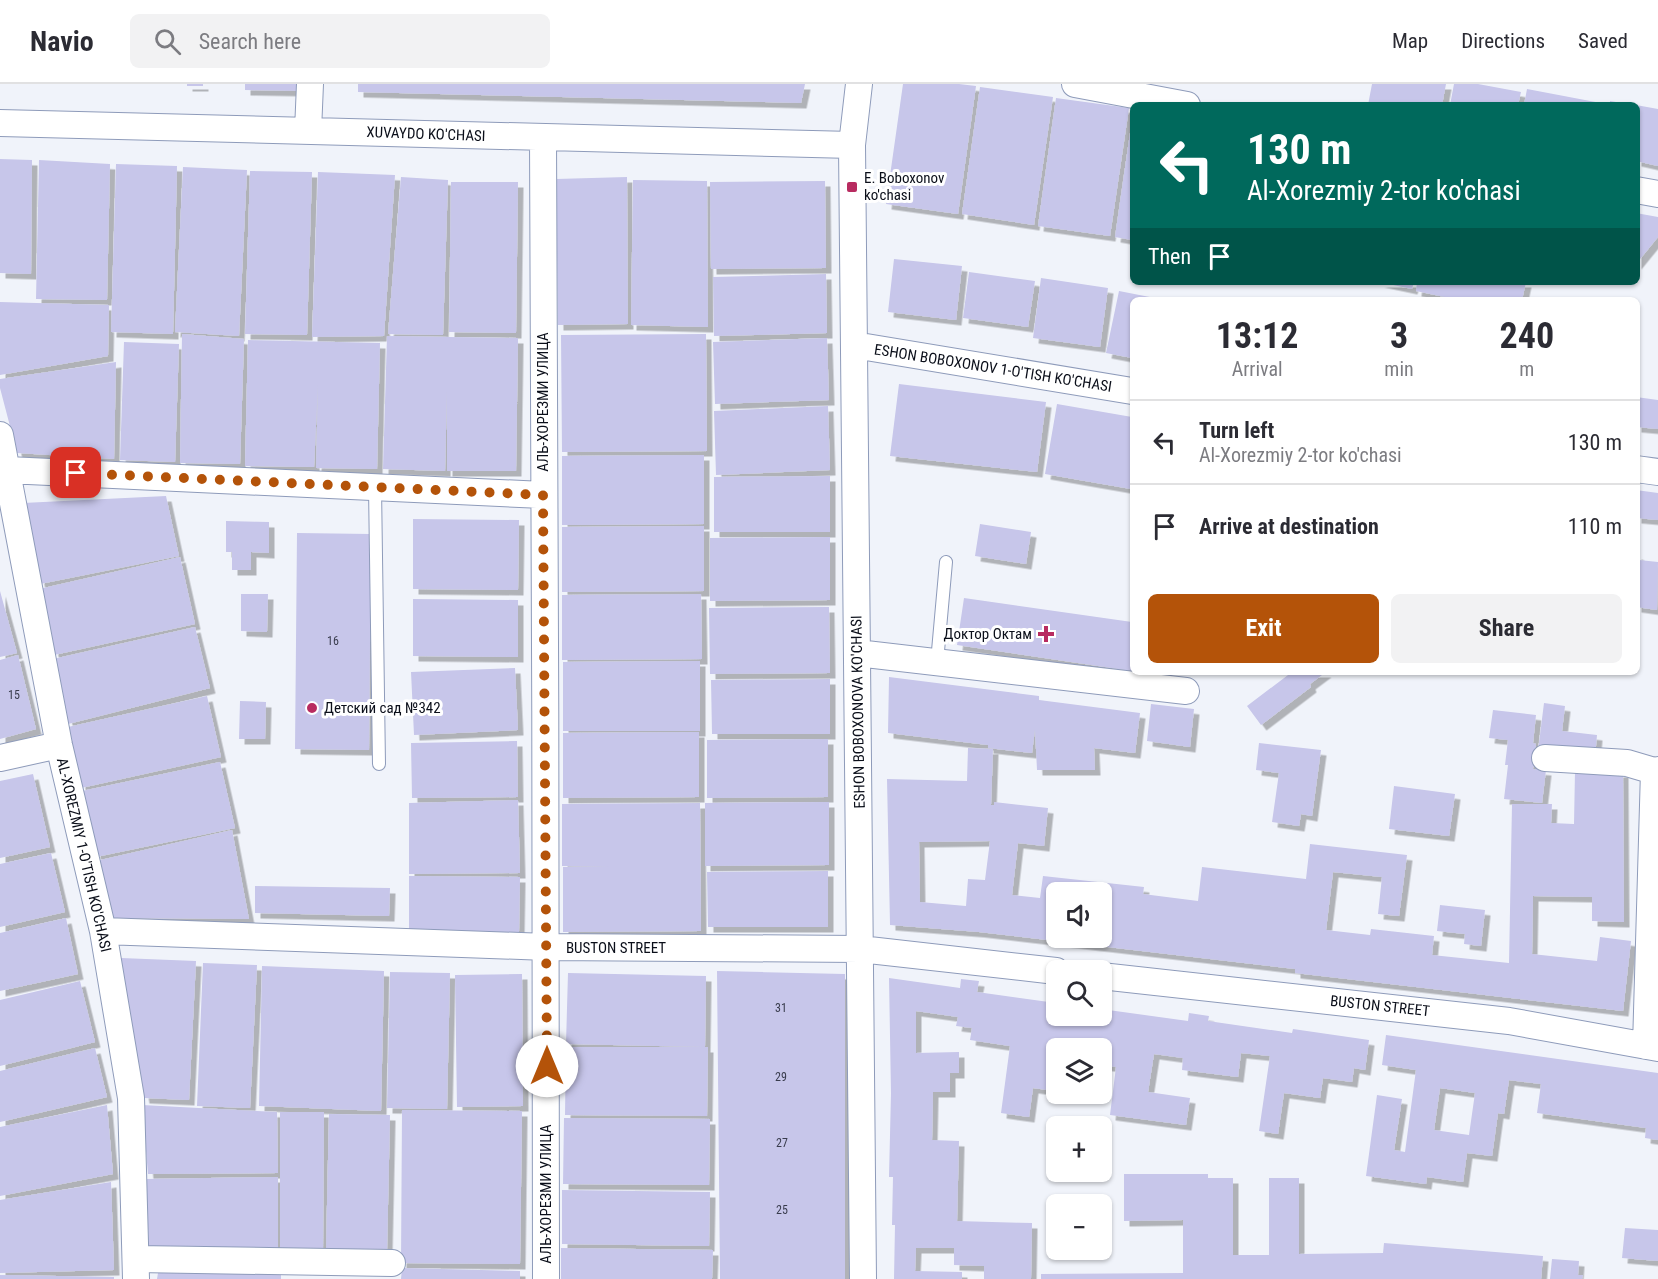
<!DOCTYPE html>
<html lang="en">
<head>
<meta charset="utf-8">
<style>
	:root { --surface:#fff; --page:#f2f2f3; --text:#2b2b33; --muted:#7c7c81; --line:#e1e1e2; --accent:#b45309 }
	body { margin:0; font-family:"Roboto Condensed",sans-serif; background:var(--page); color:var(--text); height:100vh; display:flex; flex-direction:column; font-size:22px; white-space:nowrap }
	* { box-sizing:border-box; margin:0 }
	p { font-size:20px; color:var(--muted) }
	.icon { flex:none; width:33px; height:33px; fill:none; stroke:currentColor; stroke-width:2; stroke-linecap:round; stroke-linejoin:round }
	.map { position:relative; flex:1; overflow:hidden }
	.details { position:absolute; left:1130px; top:213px; width:510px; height:378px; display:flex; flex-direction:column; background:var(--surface); border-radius:9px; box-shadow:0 2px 4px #0004 }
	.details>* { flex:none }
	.hud { position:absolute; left:1130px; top:18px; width:510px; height:183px; border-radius:9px; box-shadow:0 2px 4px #0004; background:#00695c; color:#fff; overflow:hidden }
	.controls { position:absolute; left:1046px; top:798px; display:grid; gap:12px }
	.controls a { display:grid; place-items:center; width:66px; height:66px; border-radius:9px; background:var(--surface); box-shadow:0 2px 4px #0004; font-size:30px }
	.pin { position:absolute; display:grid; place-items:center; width:51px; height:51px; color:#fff; margin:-26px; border-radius:12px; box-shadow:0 3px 9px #0006 }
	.me { position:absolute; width:66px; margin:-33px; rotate:0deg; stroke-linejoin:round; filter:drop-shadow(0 0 4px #0008) }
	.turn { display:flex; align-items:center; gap:21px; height:126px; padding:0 18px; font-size:27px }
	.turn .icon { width:78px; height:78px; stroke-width:2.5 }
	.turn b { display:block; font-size:42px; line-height:51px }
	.then { display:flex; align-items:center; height:57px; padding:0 18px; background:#0003; gap:12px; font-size:22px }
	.eta { display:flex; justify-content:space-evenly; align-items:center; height:102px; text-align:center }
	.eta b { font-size:36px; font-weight:700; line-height:42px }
	.button { display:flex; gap:12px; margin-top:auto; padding:12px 18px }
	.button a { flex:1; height:69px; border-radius:9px; background:var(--accent); color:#fff; font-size:24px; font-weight:700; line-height:69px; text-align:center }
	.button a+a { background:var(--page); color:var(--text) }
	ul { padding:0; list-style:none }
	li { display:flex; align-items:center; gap:18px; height:84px; padding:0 18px; border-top:2px solid var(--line) }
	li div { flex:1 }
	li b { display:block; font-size:22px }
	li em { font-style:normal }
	header { display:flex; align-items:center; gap:36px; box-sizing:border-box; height:84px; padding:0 30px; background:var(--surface); border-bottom:2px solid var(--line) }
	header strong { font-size:28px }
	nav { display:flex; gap:33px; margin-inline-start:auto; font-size:21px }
	.search { width:420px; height:54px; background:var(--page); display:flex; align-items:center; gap:15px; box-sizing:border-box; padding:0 21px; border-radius:9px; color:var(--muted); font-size:22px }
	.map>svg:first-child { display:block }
	.building { fill:#c7c6ea; fill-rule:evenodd; filter:url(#shadow) }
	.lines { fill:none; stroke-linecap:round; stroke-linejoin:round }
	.lane-casing { stroke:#8e9bba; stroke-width:14 }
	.street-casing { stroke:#8e9bba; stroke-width:28 }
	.lane { stroke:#fff; stroke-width:12 }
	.street { stroke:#fff; stroke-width:26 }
	.route { stroke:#b45309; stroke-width:10; stroke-dasharray:0 18 }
	.poi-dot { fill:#b82b60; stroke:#fff; stroke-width:2 }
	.labels { text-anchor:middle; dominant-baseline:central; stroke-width:6; stroke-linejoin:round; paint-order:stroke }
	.number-label { font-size:12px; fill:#393c4d }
	.street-label { font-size:15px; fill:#0a0e19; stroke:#fff }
	.poi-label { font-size:15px; fill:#0a0e19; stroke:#fff; text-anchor:start }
</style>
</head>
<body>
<header>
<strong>Navio</strong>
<div class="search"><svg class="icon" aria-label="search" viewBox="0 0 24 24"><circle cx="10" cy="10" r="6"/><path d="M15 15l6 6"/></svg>Search here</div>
<nav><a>Map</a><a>Directions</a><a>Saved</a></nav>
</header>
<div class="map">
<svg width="1658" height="1195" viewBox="0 0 1658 1195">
	<defs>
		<filter id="shadow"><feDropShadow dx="5.5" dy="5.5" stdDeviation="0" flood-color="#0004"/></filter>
	</defs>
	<rect width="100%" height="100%" fill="#f0f3fa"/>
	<path class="building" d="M187 0H203V2H187Z
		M245 0H303V7L245 6Z
		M358 0H805L801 19 358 8Z
		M903 0H959L976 2 958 130 886 120Z
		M1372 0H1446L1442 21H1368Z
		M1454 0H1478L1521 8 1518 21H1450Z
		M980 3 1053 13 1034 141 962 130Z
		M1527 5 1606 20V21H1524Z
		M1056 14 1129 24 1110 152 1038 142Z
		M1610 17 1628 20V21H1610Z
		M1636 21 1658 25V82L1636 77Z
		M1131 42H1132V156L1115 153Z
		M0 75 32 76 31 190 0 189Z
		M39 76 110 80 107 216 36 215Z
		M116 80 177 82 173 250 111 248Z
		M183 83 247 86 239 252 175 248Z
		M250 87 312 88 307 251 245 250Z
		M318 88 395 91 384 252 312 253Z
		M401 93 448 96 443 251 388 250Z
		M627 93 628 240 558 241 556 95Z
		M633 96 707 97 708 243 631 241Z
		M825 97 826 184 711 185 710 98Z
		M451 98H518L516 249 449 248Z
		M1636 129 1658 133V153L1636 180Z
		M894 175 962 182 956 236 888 228Z
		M969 188 1035 197 1028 243 963 234Z
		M826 190 827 249 714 252 713 193Z
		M1041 194 1108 204 1100 263 1033 254Z
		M1379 198H1414L1412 205Z
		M1417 198H1526L1522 216H1459L1416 207Z
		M1119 207 1160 215 1132 216V274L1106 269Z
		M0 218 109 221 108 272 0 291Z
		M182 250 244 255 240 380 180 379Z
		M706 250 707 367 562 368 561 251Z
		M387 252 518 254 516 387H447V307L445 387 383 385Z
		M827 254 829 316 715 320 713 258Z
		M248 256 380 259 377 385 316 384 318 300 314 383 245 382Z
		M124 258 179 260 175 378 120 376Z
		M116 278 114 375 17 369 0 304V295Z
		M899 300 1046 318 1037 388 890 372Z
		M1636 313 1658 316V345L1636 343Z
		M1057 320 1132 333 1131 405 1045 390Z
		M828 322 830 386 716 391 714 327Z
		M704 371V440L562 441V372Z
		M830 392V448H714V393Z
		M1636 406 1658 409V436L1636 434Z
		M166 412 179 472 40 500 23 419Z
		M413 435 519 436 518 506 413 505Z
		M226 437 269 438V469L251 468V486H232V468H226Z
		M980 440 1031 448 1026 480 975 472Z
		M704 442V507L562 508V443Z
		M297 449 371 450 369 666 295 665Z
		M830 453V516L710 517V454Z
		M1636 470 1639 471V476L1658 478 1657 526 1636 523Z
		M180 473 195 540 54 571 39 505Z
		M0 507 17 569 0 573Z
		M241 510H268L267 548 241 547Z
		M701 510 702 575 562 576V511Z
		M964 514 1132 538V587L957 561Z
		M413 515 518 516V573L413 572Z
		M829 523 830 589 710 590 709 524Z
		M195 543 210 604 68 640 53 575Z
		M18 571 36 645 0 655V576Z
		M700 577V647H563V578Z
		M515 584 518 646 414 651 411 588Z
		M1150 588H1173L1172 593Z
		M1292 588H1326L1310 600 1311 603 1261 641 1247 622Z
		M889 593 1039 612V616L1140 629 1135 669 1094 664 1095 686H1037L1035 645 1032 669 988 664V661L888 649Z
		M830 595V650H712L711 596Z
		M207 612 221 673 81 704 68 643Z
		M240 617 266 618 265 655H239Z
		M1544 619 1565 622 1562 647 1597 651 1595 673 1538 667Z
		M1151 620 1194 625 1190 663 1147 657Z
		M1493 626 1536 631 1533 659 1536 660 1533 685 1546 686 1542 719 1504 715 1508 681H1505L1508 656 1489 654Z
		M699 648V713L563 714V649Z
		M828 655V713L707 714V656Z
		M517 657 518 713 412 714 411 659Z
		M1259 659 1321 666 1312 732 1301 730 1299 742 1272 738 1279 689 1256 686Z
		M968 664 993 665 991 721H994V718L1048 724 1044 762 1018 759 1012 811 1040 814 1043 792 1144 803 1143 810 1198 817 1202 783 1306 795 1310 760 1407 771 1399 832 1378 830 1382 793 1333 788 1326 846 1370 851 1371 845 1434 852 1432 871 1509 879 1512 720H1552L1551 739 1574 740 1575 687 1623 688 1624 838 1592 837V813L1533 812 1532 870 1597 877 1600 853 1631 857 1623 927 1295 889V885L979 848 890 841 887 695 967 697ZM990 757 985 796 968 795 966 822 920 818 919 758ZM1056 808H1101V854H1056Z
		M220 678 235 744 96 773 82 707Z
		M33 690 50 763 0 774V697Z
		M1394 702 1455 710 1449 752 1389 745Z
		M518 716 520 789 409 790V719Z
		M829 718V781L705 782V719Z
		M700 719 701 847 563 848V783H609L562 782V720Z
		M232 746 249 835 109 834 96 777Z
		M51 769 65 828 0 843V780Z
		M828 787V843H708L707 788Z
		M409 792 520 793 519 848 409 847Z
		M255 802 390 804 389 832 255 829Z
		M1440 821 1485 826 1481 862 1464 860 1465 850 1437 847Z
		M66 834 78 890 0 907V849Z
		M121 874 196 877 189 1016 144 1014Z
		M203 879 257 881 250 1024 197 1022Z
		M262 882 384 887 381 1027 259 1022Z
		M717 887 845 890V1195H720Z
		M390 888 450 889 447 1025 387 1024Z
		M568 889 706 892 705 963 566 960Z
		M522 890 523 1022 457 1023 455 891Z
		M889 894 960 904 961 895 979 897 977 908 1056 919V932H1101V925L1188 937 1189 929 1209 932 1208 937 1292 949 1293 945 1369 956 1365 986 1354 984 1352 998 1323 994 1320 1014 1284 1009 1278 1050 1259 1047 1270 972 1241 969 1238 993 1182 986 1183 974 1154 970 1148 1008 1190 1014 1186 1041 1110 1031 1116 983 1101 981V964H1056L1055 1007 1033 1004 1029 1033 1001 1029 1010 962 970 956 972 944 956 942 958 933 916 927V969L959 968V989H950V1008H933L932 1056 959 1057 957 1137 1032 1139 1031 1195H984V1182L954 1181V1164H916L915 1187 962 1188V1195H894L895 1141H892L893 1093H889L891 1009Z
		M80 897 95 958 0 982V916Z
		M1386 951 1658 989V1056L1645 1054 1646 1044 1537 1029 1541 1000 1509 996 1504 1030 1498 1029 1492 1072 1467 1069 1463 1098 1427 1093 1426 1100 1366 1092 1377 1011 1402 1015 1394 1066 1405 1068 1416 986 1382 981ZM1440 1004 1475 1009 1469 1051 1434 1046Z
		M566 963H708L707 1032 565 1031Z
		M95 964 107 1013 0 1038V987Z
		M107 1021 113 1090 0 1112V1043Z
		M142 1021 277 1028 278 1089 148 1090Z
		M402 1026 522 1027 520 1180 401 1179Z
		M280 1028H324L323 1165H280Z
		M329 1030 390 1031 387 1167 326 1166Z
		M564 1034 710 1035 709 1101 563 1100Z
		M1124 1090H1208V1094H1233V1171H1269V1094H1299V1170L1383 1169 1384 1159 1543 1172 1541 1195H1041V1190L1183 1189V1136L1124 1137Z
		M278 1093V1165H149L146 1095Z
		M111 1098 114 1186 0 1189V1116Z
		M562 1106 710 1108 709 1162 562 1160Z
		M1625 1144 1658 1146V1177L1622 1174Z
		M561 1164 713 1166 712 1195H561Z
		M1552 1175 1579 1177 1578 1191H1583L1582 1195H1550Z
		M402 1184 520 1187V1195H401Z
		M158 1189 281 1190V1195H157Z
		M0 1191 114 1193V1195H0Z"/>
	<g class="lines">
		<g class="lane-casing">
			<path id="lane" d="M375 403 379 680
				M937 578 946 478"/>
		</g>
		<g class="street-casing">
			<path id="street" d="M859 0 852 61 863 1195
				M1075 0 1187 21
				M0 39 852 61
				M308 47 310 0
				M543 53C543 434 548 814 546 1195
				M1636 106 1658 110
				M854 261 1132 307
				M0 351 59 661 103 847 131 1014 136 1195
				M1636 385 1658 388
				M7 386 543 411
				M857 569 1186 607
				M0 674 59 661
				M1545 674 1627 679 1654 687
				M103 847 547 863 860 865 1056 887
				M1101 892 1509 937 1658 964
				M1646 962 1654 687 1658 686
				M136 1175 392 1179"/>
		</g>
		<use href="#lane" class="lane"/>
		<use href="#street" class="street"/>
	</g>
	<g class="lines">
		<path class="route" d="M76 389 543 411 547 982"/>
	</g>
	<g class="poi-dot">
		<rect x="846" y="97" width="12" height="12" rx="3"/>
		<path d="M1043 541h6v6h6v6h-6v6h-6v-6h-6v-6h6z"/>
		<circle cx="312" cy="624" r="6"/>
	</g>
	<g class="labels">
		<g class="number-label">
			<text x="333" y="557">16</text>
			<text x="14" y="611">15</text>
			<text x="781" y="924">31</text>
			<text x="781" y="993">29</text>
			<text x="782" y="1059">27</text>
			<text x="782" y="1126">25</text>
		</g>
		<g class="street-label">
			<text transform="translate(426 50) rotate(2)">XUVAYDO KO'CHASI</text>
			<text transform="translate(993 284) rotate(9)">ESHON BOBOXONOV 1-O'TISH KO'CHASI</text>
			<text transform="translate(543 318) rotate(-90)">АЛЬ-ХОРЕЗМИ УЛИЦА</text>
			<text transform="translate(858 628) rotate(-91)">ESHON BOBOXONOVA KO'CHASI</text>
			<text transform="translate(84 771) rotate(77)">AL-XOREZMIY 1-O'TISH KO'CHASI</text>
			<text x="616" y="864">BUSTON STREET</text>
			<text transform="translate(1380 922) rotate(6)">BUSTON STREET</text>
			<text transform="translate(546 1110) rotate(-90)">АЛЬ-ХОРЕЗМИ УЛИЦА</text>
		</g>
		<g class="poi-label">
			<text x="864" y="94">E. Boboxonov<tspan x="864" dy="17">ko'chasi</tspan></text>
			<text x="1032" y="550" text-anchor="end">Доктор Октам</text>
			<text x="324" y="624">Детский сад №342</text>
		</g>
	</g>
</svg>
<div class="controls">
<a><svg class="icon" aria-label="sound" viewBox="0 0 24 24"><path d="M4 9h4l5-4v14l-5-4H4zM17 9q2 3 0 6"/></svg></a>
<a><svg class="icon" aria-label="search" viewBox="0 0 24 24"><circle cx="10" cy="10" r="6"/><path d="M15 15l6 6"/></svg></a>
<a><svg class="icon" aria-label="layers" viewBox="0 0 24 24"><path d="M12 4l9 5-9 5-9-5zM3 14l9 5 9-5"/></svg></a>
<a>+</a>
<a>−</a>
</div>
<div class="pin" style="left:76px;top:389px;background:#d93025"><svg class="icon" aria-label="arrive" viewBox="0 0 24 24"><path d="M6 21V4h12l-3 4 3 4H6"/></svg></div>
<svg class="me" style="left:547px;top:982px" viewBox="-20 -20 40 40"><circle r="19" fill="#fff"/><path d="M0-13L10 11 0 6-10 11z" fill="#b45309"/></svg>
<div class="hud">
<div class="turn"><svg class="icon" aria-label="left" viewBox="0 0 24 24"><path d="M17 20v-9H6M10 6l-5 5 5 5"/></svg><div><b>130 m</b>Al-Xorezmiy 2-tor ko'chasi</div></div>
<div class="then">Then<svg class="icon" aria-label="arrive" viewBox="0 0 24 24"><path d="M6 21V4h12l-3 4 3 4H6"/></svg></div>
</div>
<section class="details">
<div class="eta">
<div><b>13:12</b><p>Arrival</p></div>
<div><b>3</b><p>min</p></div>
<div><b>240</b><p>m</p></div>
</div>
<ul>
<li><svg class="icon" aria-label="left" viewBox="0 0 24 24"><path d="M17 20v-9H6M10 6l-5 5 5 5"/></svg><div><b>Turn left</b><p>Al-Xorezmiy 2-tor ko'chasi</p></div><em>130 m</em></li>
<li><svg class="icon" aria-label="arrive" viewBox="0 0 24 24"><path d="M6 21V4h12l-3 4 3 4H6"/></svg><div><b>Arrive at destination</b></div><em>110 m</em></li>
</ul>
<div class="button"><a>Exit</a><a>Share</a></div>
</section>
</div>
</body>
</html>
